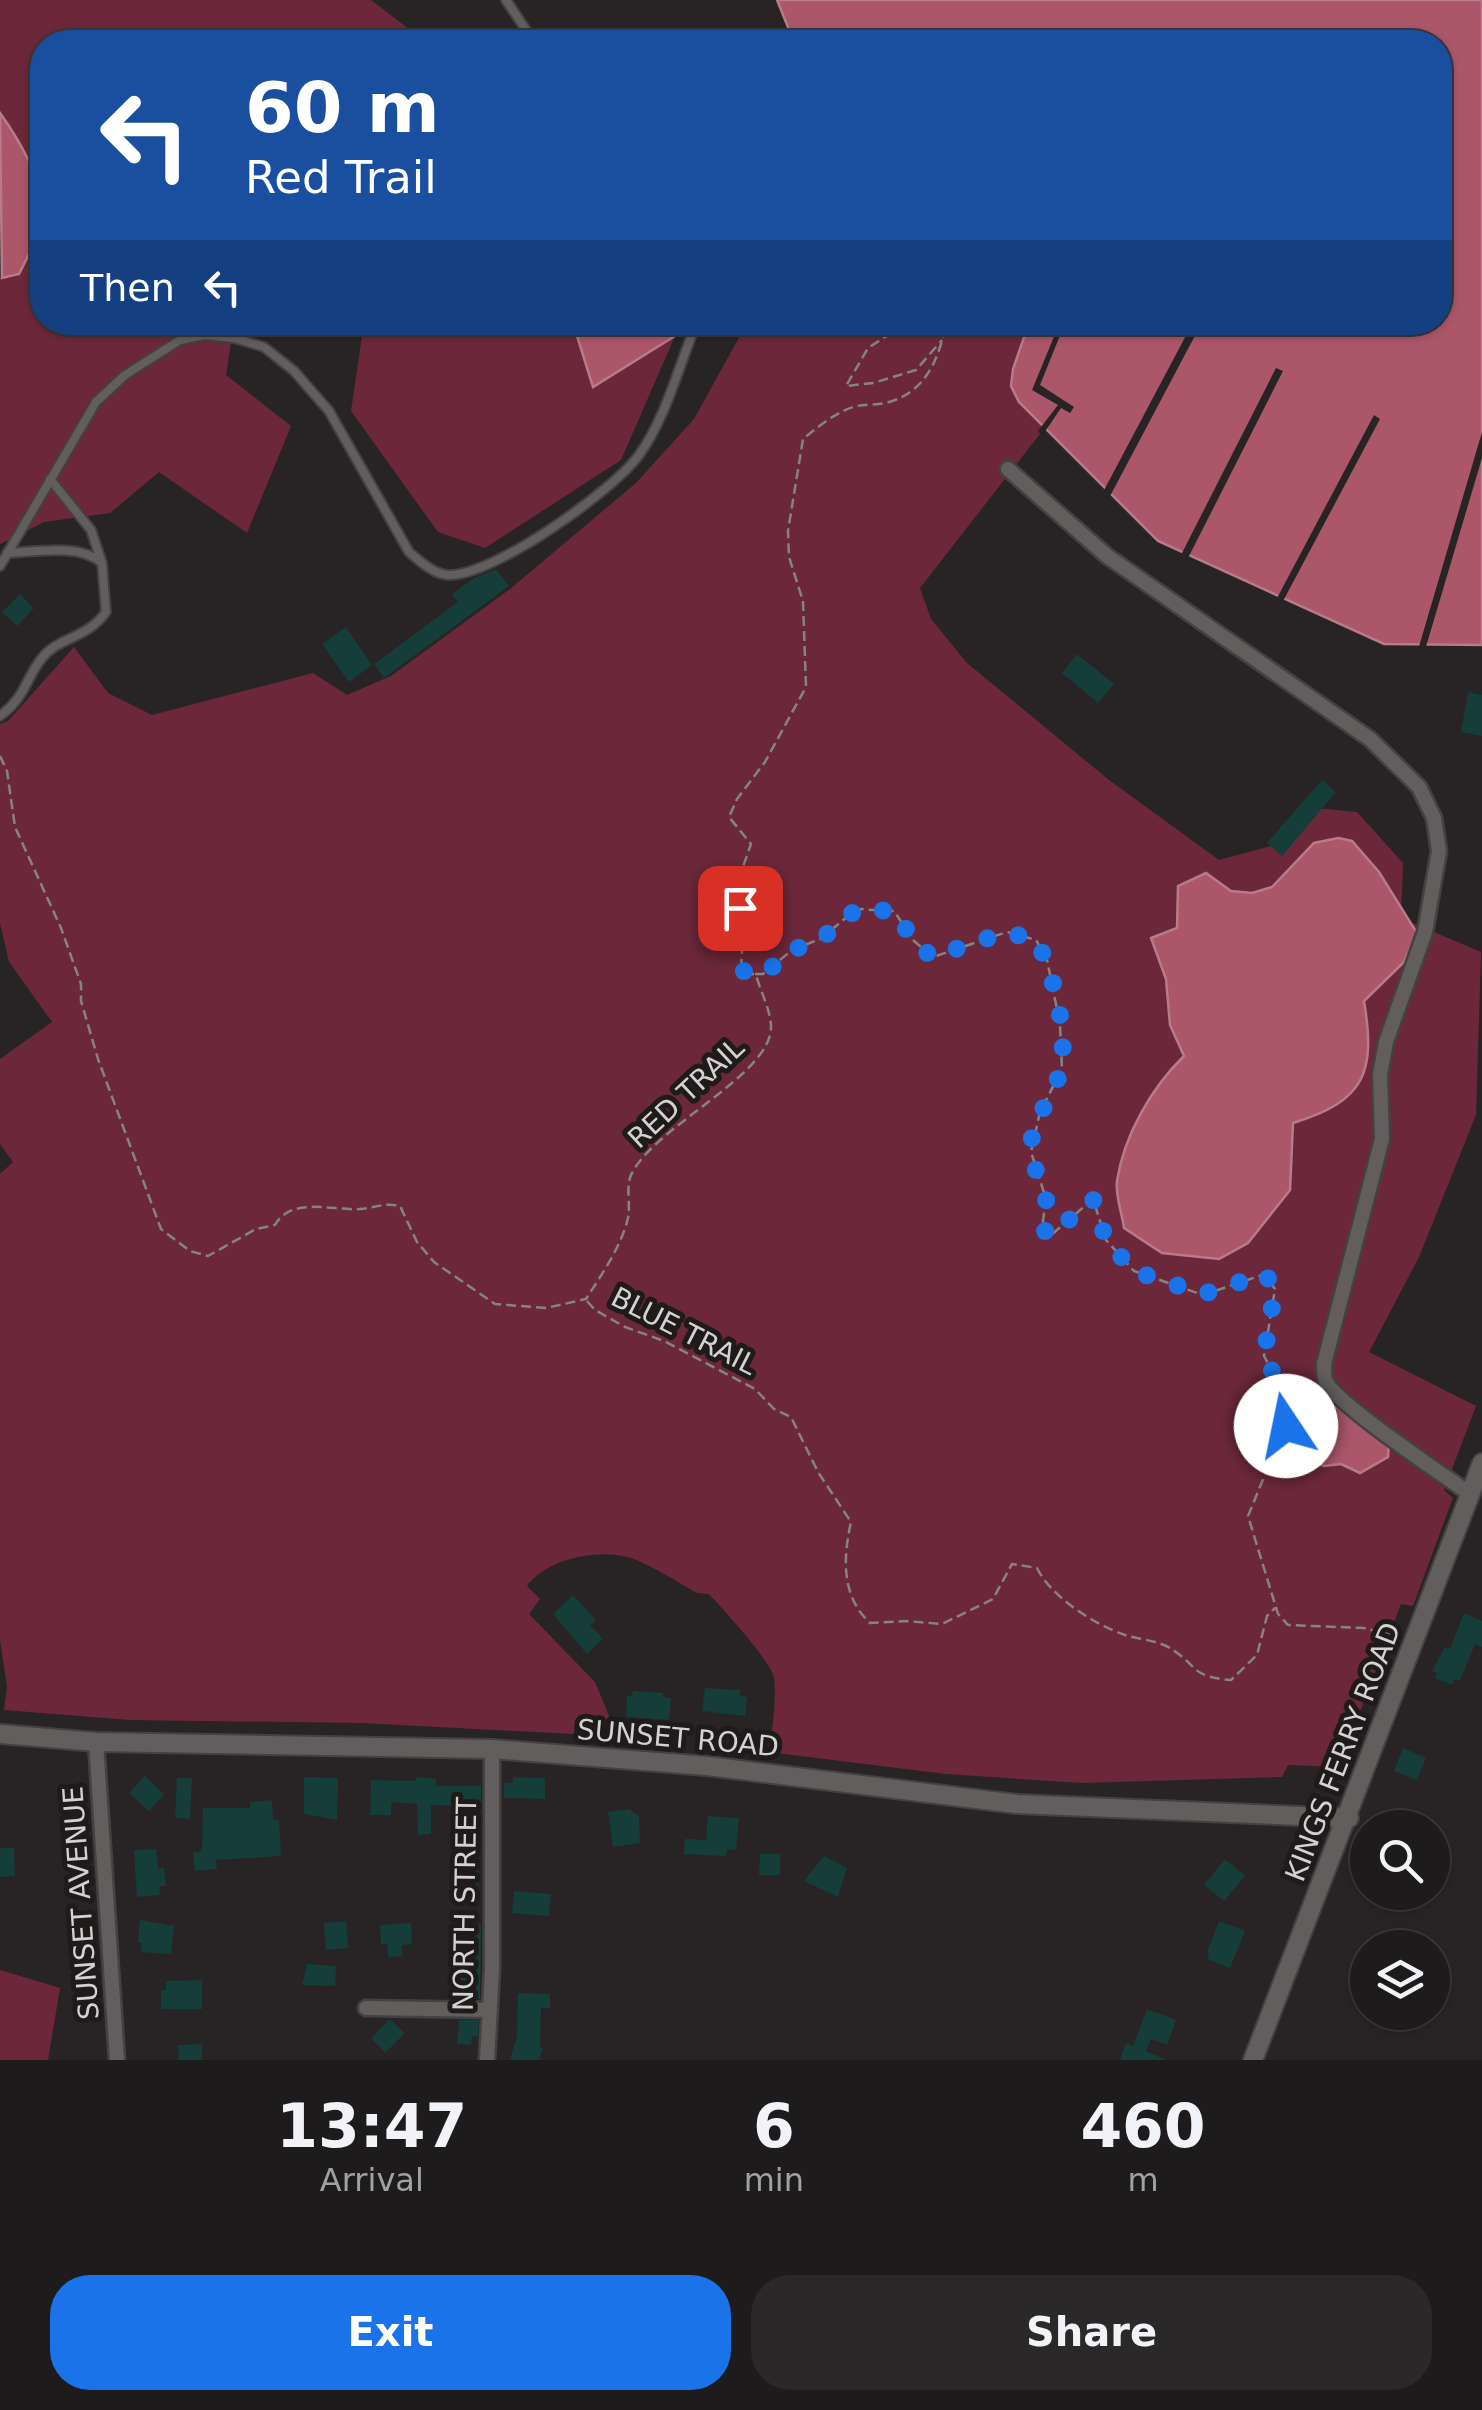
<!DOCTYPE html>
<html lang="en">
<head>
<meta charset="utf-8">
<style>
	:root { --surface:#1e1b1c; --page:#2b2829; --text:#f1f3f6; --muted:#a1a1a3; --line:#3c393b; --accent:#1a73e8 }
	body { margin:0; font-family:"DejaVu Sans",sans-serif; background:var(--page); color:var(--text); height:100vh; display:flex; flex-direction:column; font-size:38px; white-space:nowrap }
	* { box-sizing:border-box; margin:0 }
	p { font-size:32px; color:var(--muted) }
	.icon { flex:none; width:55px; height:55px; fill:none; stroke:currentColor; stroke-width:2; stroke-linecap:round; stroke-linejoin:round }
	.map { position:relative; height:2060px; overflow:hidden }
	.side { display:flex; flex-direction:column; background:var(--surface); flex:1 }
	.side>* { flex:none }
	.guide { position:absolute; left:30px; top:30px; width:1422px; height:305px; border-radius:40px; box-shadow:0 2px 8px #0004,0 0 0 2px var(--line); background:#1a4fa0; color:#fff; overflow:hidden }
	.tools { position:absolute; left:1350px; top:1810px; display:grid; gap:20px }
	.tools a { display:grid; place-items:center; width:100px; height:100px; border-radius:50%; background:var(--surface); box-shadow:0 2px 8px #0004,0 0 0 2px var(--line); font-size:50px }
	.pin { position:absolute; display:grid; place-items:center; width:85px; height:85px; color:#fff; margin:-42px; border-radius:20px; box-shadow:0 5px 15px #0006 }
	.me { position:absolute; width:110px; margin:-55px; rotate:349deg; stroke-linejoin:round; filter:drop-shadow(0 0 8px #0008) }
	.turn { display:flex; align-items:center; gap:35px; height:210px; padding:0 50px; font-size:45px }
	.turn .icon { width:130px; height:130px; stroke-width:2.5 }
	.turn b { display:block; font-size:70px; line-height:85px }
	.then { display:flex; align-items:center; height:95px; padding:0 50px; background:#0003; gap:20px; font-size:38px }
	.eta { display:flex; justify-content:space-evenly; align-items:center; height:170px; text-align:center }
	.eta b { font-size:60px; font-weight:800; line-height:70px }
	.button { display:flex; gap:20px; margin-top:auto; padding:20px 50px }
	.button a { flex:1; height:115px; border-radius:40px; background:var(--accent); color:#fff; font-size:40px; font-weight:800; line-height:115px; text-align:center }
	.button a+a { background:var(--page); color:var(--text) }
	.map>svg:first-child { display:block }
	.green { fill:#6c283a }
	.water { fill:#ac566a; stroke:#b87b89; stroke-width:2.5 }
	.pier { fill:#282425 }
	.building { fill:#153d39 }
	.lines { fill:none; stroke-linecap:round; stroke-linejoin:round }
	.service-casing { stroke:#434141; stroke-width:12 }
	.minor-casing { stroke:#434141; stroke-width:19 }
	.tertiary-casing { stroke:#434141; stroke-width:22 }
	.path { stroke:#868383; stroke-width:2.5; stroke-dasharray:10 5; stroke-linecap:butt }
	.service { stroke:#625e5e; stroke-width:8 }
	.minor { stroke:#625e5e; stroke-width:14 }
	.tertiary { stroke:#625e5e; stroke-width:18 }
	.route { stroke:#1a73e8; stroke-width:18; stroke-dasharray:0 32.4 }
	.labels { text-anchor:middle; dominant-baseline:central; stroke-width:10; stroke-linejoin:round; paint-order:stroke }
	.street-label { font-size:28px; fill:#d3d1d1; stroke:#1f1b1b }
</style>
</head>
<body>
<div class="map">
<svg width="1482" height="2060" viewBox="0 0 1482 2060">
	<rect width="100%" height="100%" fill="#282425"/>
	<path class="green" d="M0 0H371L426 42H42V205L31 169 15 133 0 113Z
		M42 207V322L234 323 226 375 291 426 247 533 159 472 110 513 44 522 0 544V278L34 244Z
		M364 323H573L593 387 675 336 621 460 485 548 438 532 351 411Z
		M747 323H1029L1013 369 1043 430 920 588 931 619 967 663 1109 780 1219 860 1279 844 1314 808 1357 812 1403 863 1401 918 1481 952 1476 1115 1419 1257 1369 1352 1476 1406 1444 1490 1453 1498 1413 1606 1401 1604 1339 1767 1288 1765 1282 1777 1082 1783 946 1774 768 1752C772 1738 778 1687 773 1674 764 1654 725 1611 709 1594L697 1593C677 1582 656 1568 634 1559 602 1547 547 1558 527 1586L540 1599 529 1614 595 1682 612 1723 629 1721 628 1727H574V1734L361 1723 130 1720 4 1710 7 1686 0 1640V1174L13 1162 0 1144V1059L52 1022 9 962 0 923V724L8 721 74 647 108 693 152 715 313 673 347 695 391 676 510 589 636 483 694 419Z
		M0 1970 60 1988 48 2060H0Z"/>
	<path class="water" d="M777 0H1482V645L1384 644 1158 541 1019 402 1011 386 1013 369 1029 323 1440 322V42H794Z
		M0 113C16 135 42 178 42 206 43 229 29 254 19 274L2 278Z
		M573 323V322L679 323 675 336 593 387Z
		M1338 838 1352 841 1379 872 1417 933 1404 962 1364 1001C1376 1073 1365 1101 1293 1123L1290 1190 1248 1243 1219 1259 1162 1253 1124 1228C1122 1213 1115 1195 1117 1181 1124 1135 1152 1087 1184 1056L1170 1025 1166 979 1151 938 1177 928 1178 886 1206 873 1231 891 1252 893 1272 887 1314 843Z
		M1320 1396 1389 1441 1388 1457 1360 1473 1341 1464 1324 1466 1290 1454Z"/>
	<path class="pier" d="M1060 322 1065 323 1040 385 1074 407 1070 413 1061 408 1042 436 1038 431 1058 405 1032 390Z
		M1191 326 1198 330 1108 500 1102 494Z
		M1276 368 1283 371 1187 560 1180 557Z
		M1374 415 1380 419 1282 603 1276 600Z
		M1482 432V458L1425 650H1418Z"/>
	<path class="building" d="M496 569 509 586 384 678 374 664 458 602 452 594 474 578Z
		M20 594 34 608 17 626 2 612Z
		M346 627 372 665 349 682 322 644Z
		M1077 654 1114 684 1098 703 1062 673Z
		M1468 692 1482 695V736L1461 732Z
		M1322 780 1336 792 1282 856 1267 843Z
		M573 1595 596 1620 590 1625 603 1639 587 1654 553 1614Z
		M1464 1613 1482 1621V1647L1475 1644 1460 1681 1454 1679 1452 1685 1435 1678 1437 1673 1432 1671 1445 1647 1450 1649Z
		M705 1688 740 1690V1696L747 1697 745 1716 702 1711Z
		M633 1691 663 1693V1697L671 1698 669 1720 626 1717 627 1696H632Z
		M1403 1748 1426 1758 1417 1780 1394 1771Z
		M145 1776 164 1794 149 1811 129 1793Z
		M304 1777 338 1778 337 1820 304 1814Z
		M416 1777 436 1779V1786H481V1811H476L475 1826H461L462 1806 431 1805V1834L418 1835 417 1804 391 1802V1815H370L371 1780 416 1781Z
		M513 1777 545 1778V1799L504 1798V1783H513Z
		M177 1778H192L190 1819 175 1818Z
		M272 1800 273 1820H279L281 1856 216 1860 217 1869 195 1871 193 1852 202 1851 203 1808H250V1802Z
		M629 1809 639 1816 640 1843 613 1847 608 1812Z
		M708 1816 739 1818 736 1850 727 1849 726 1856 684 1854 685 1839 706 1840Z
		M0 1848H14L15 1876 0 1877Z
		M156 1849 158 1869 164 1868 166 1886H159L160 1895 137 1897 134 1850Z
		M760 1854H780V1875H759Z
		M824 1856 847 1868 838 1897 804 1881Z
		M1225 1859 1245 1876 1224 1901 1204 1885Z
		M462 1867H479L478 1895 463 1894Z
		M514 1891 551 1894 549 1916 512 1913Z
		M140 1920 174 1926 171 1954 141 1952 142 1943H138Z
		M346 1921 348 1948 326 1950 324 1923Z
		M1219 1921 1245 1931 1230 1968 1207 1959 1209 1953 1207 1952Z
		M411 1923 412 1944 402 1945V1956L388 1957 387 1944H381L380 1925Z
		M463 1924 481 1925 480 1999H460L462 1949H452V1933L463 1934Z
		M307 1964 336 1966 335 1986 302 1985Z
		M202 1980V2009H161V1990H166V1981Z
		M518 1993 550 1994V2008H541L540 2047 543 2048 539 2060H510L517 2036Z
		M1147 2009 1176 2020 1167 2045 1151 2039 1146 2051 1166 2060H1120L1126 2043 1133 2046Z
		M390 2019 405 2033 385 2053 371 2038Z
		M459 2020H479L478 2037 472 2036 471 2045 457 2044Z
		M202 2044V2060H179L178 2045Z"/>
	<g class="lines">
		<g class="service-casing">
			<path id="service" d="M506 0 534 42
				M7 553C36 552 79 543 102 563L91 530 50 479
				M0 566 96 402 125 375 180 340 204 335 234 338 264 347 294 371 329 411 409 552C420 561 433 574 448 575 492 577 613 491 639 455 666 418 679 365 697 322
				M0 716C25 698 26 678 42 658 58 637 87 639 106 612L102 563"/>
		</g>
		<g class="minor-casing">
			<path id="minor" d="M1008 469 1107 556 1370 739 1419 787 1434 818 1439 851 1425 932 1386 1042 1380 1074 1382 1139 1324 1364C1324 1368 1324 1376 1325 1380 1333 1402 1445 1476 1470 1494
				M96 1742 117 2060
				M366 2008 490 2010
				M487 2060 492 1970V1749"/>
		</g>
		<g class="tertiary-casing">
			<path id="tertiary" d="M0 1734 96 1742 492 1749 707 1766 1017 1804 1349 1818
				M1253 2060 1482 1463"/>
		</g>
		<path class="path" d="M901 322 899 328 868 348 846 386 873 383 916 370 942 340
			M0 756 7 771 15 827 61 928 81 984V1001L98 1059 161 1229 190 1251 208 1256 256 1229 275 1225C291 1196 333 1211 360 1209 375 1208 385 1202 400 1206L417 1242 434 1262 495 1304 546 1308 586 1299C602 1274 621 1247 628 1218 631 1204 625 1185 632 1173 657 1125 771 1075 771 1027 771 1011 760 990 756 975
			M754 974H747L741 969 743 932 737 884 751 844 729 817 737 799 765 762 806 687 803 601 789 557 788 531 803 439C819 426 837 411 857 406 867 404 879 405 889 402 926 392 940 357 946 322
			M755 974H763L792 950 820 939 857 909 894 911 914 941 933 957 1007 932 1036 940 1047 960 1060 1024 1062 1069 1040 1112 1031 1152 1046 1199 1042 1228 1050 1236 1093 1199 1106 1240 1134 1271 1203 1295 1265 1274 1275 1289 1264 1356 1282 1389 1285 1426 1248 1516 1278 1614 1288 1625 1364 1628 1398 1637
			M587 1301 595 1310 625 1327 664 1341 755 1389 774 1409 791 1417 818 1472 851 1522C843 1558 841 1596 870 1623L906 1621 942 1624 993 1599 1012 1564 1037 1568C1051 1597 1095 1625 1125 1635 1138 1639 1159 1641 1170 1648 1200 1667 1190 1677 1231 1680L1257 1655 1267 1616 1275 1608"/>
		<use href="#service" class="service"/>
		<use href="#minor" class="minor"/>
		<use href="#tertiary" class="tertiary"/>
	</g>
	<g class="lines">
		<path class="route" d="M740 908 743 932 741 969 748 974H764L792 950 820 940 857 909 894 911 914 941 932 957 1006 932 1036 940C1053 970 1068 1032 1061 1067 1056 1096 1028 1121 1031 1154 1033 1169 1044 1183 1046 1198 1047 1207 1043 1219 1042 1228L1050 1236 1093 1199 1106 1240 1134 1271 1203 1294 1265 1274 1275 1289 1264 1356 1282 1389 1286 1426"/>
	</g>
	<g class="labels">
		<g class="street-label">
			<text transform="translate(686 1093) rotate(-43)">RED TRAIL</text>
			<text transform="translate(684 1331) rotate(27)">BLUE TRAIL</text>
			<text transform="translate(678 1738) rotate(5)">SUNSET ROAD</text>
			<text transform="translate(1343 1752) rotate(-69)">KINGS FERRY ROAD</text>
			<text transform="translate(81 1903) rotate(-94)">SUNSET AVENUE</text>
			<text transform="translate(465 1904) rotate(-89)">NORTH STREET</text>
		</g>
	</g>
</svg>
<div class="tools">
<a><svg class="icon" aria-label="search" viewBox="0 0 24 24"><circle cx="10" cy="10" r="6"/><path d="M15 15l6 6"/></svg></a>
<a><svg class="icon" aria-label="layers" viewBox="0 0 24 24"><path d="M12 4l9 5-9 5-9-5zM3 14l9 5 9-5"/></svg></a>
</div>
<div class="pin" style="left:740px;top:908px;background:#d93025"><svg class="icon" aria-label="arrive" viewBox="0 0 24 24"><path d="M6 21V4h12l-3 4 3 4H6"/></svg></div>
<svg class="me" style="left:1286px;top:1426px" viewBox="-20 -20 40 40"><circle r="19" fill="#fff"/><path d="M0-13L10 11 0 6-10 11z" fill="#1a73e8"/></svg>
<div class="guide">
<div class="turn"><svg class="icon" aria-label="left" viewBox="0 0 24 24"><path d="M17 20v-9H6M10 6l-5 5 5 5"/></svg><div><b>60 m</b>Red Trail</div></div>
<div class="then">Then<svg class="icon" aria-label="left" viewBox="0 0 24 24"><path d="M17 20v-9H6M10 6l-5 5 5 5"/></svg></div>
</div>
</div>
<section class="side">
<div class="eta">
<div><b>13:47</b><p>Arrival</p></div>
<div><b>6</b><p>min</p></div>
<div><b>460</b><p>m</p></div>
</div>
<div class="button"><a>Exit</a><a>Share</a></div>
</section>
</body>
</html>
